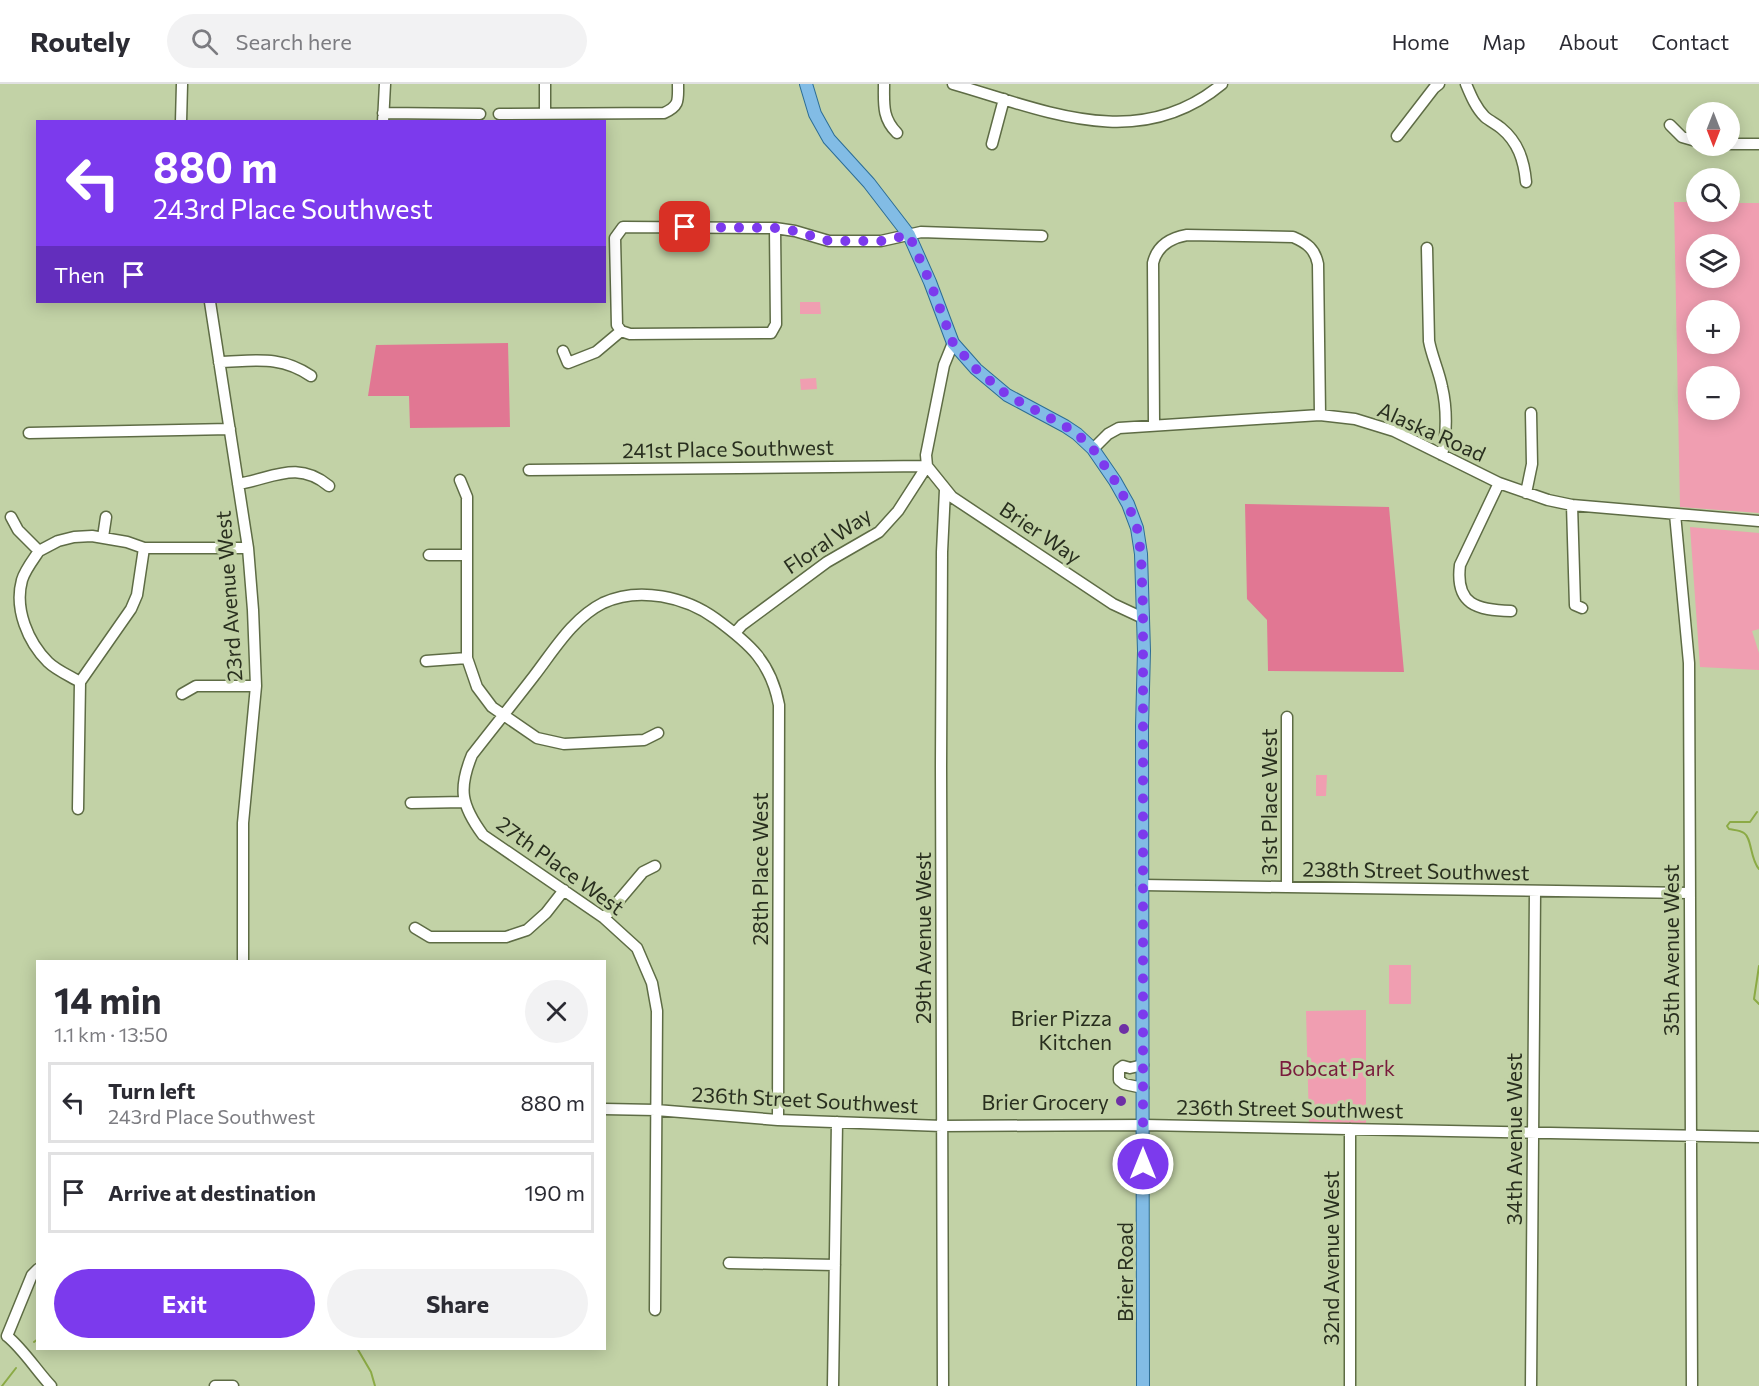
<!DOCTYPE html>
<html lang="en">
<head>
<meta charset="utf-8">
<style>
	:root { --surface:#fff; --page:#f2f2f3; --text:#2b2b33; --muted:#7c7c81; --line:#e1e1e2; --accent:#7c3aed }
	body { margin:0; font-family:Commissioner,sans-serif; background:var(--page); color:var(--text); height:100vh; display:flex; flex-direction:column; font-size:22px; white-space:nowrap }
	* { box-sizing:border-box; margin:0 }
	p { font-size:20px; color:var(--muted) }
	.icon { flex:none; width:33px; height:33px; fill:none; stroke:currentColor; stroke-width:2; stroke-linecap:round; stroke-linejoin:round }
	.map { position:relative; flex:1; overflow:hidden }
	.sheet { position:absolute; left:36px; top:876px; width:570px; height:390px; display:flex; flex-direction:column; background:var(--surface); border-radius:0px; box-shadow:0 3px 15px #0003 }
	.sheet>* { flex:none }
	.guide { position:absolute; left:36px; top:36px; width:570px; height:183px; border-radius:0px; box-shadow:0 3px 15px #0003; background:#7c3aed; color:#fff; overflow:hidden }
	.needle { width:39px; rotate:180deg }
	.tools { position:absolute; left:1686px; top:18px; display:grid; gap:12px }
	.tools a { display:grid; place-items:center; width:54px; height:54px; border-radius:50%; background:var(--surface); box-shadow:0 3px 15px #0003; font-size:30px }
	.pin { position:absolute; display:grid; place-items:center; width:51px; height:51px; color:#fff; margin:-26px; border-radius:12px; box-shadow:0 3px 9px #0006 }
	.me { position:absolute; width:66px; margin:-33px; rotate:0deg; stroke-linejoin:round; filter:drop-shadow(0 0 4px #0008) }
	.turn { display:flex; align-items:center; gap:21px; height:126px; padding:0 18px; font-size:27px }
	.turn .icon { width:78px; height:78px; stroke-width:2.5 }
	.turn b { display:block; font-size:42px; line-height:51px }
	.then { display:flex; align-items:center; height:57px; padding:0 18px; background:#0003; gap:12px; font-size:22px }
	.round { display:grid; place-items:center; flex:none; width:63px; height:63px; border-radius:32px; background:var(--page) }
	.overview { display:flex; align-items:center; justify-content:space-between; height:102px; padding:0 18px }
	h1 { font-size:36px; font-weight:700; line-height:45px }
	.cta { display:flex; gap:12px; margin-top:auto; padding:12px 18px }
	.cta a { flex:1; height:69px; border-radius:36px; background:var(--accent); color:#fff; font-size:24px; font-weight:700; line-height:69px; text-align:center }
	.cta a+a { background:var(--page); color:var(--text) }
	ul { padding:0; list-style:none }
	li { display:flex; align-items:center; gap:18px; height:81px; margin:0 12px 9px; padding:0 6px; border:3px solid var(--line); border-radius:0px }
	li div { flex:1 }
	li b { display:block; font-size:22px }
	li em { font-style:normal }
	header { display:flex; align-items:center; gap:36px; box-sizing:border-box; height:84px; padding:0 30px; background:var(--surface); border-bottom:2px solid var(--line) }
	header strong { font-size:28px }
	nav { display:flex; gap:33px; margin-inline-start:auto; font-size:21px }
	.search { width:420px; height:54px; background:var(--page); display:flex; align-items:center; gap:15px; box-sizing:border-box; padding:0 21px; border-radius:33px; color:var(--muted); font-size:22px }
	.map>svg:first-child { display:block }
	.green { fill:#f09eb1; fill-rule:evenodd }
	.forest { fill:#e17793 }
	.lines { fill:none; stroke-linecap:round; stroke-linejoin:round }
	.stream { stroke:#8baa45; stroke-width:2 }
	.minor-casing { stroke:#5e6c45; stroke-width:13 }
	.major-casing { stroke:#2c6d95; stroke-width:14 }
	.minor { stroke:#fff; stroke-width:10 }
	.major { stroke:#82bce5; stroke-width:12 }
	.route { stroke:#7c3aed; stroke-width:10; stroke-dasharray:0 18 }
	.poi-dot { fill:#6e30a5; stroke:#c2d2a6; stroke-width:2 }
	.labels { text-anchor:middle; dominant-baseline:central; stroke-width:6; stroke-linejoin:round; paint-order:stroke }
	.street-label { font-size:21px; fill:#292f1f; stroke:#c2d2a6 }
	.poi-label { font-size:21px; fill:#292f1f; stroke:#c2d2a6; text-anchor:end }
	.park-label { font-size:21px; fill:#791b3c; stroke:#c2d2a6 }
</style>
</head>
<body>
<header>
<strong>Routely</strong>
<div class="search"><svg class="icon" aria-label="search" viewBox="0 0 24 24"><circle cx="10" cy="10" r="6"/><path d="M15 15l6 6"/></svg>Search here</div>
<nav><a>Home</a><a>Map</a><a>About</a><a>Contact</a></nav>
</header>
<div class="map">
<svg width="1759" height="1302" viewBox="0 0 1759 1302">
	<rect width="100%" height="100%" fill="#c2d2a6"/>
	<path class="green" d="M1674 118H1696V128H1730V119H1759V429L1680 423ZM1730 160V194H1696V160ZM1730 226V260H1696V226ZM1730 292V326H1696V292Z
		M800 218H820L821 230H800Z
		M816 294 817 305 801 306 800 295Z
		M1690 443 1759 449V545L1752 547 1759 569V586L1700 583Z
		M1316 691H1327L1326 712H1316Z
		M1389 881H1411V920H1389Z
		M1366 926V1039H1309L1306 927Z"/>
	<path class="forest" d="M508 259 510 343 410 344 409 312H368L376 261Z
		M1245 420 1389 423 1404 588 1268 587 1267 536 1247 515Z"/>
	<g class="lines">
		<path class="stream" d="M1757 728 1750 738H1730L1727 742 1729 745C1733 746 1740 746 1744 749 1752 754 1750 775 1759 785
			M1759 882 1754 915 1759 920
			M34 1258 38 1255
			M357 1264 371 1288 375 1302
			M2 1302 16 1284"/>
		<g class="minor-casing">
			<path id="minor" d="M545 0V30
				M884 0C884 20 882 34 897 49
				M953 0C1044 26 1138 70 1222 0
				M1466 0C1471 12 1476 24 1485 33 1490 37 1496 40 1501 44 1518 58 1524 76 1526 98
				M383 29 480 30
				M499 30 664 29C680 22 678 16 678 0
				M181 38 182 0
				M383 38 385 0
				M1670 41 1682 53 1696 57
				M1397 52 1434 4 1439 0
				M992 60 1004 15
				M1730 60H1759
				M1427 164 1429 257C1432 273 1439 287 1442 303 1447 324 1447 350 1442 371
				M210 218 248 464 253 526 256 602 243 739V878
				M621 247 617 241 615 154 623 143 775 144 795 147 829 157H881L921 148 1042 152
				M621 247 630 250 771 249 776 240 775 144
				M563 267 568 279 596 268 621 247
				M219 278C255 277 280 271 311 292
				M1154 340 1153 179C1157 162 1170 154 1187 151L1293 153C1307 159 1315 165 1318 180L1320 331
				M29 349 230 345
				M1093 365 1108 350 1119 344 1320 331 1355 335 1394 347 1499 399 1548 416 1572 421 1759 437
				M927 382 952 413 1113 520 1143 534
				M927 382 926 371 944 281 953 259
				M529 386 927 382
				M460 396 467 413V574L477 603 492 623 537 654 564 660 644 656 658 649
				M1499 399 1460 481C1455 521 1477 526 1511 527
				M238 400C274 394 297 376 329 402
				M1526 409 1532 380 1531 329
				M1572 421 1575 521 1582 524
				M1675 430 1689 579 1692 1302
				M11 433 18 446 39 467 58 457 74 453 92 452 127 458 144 464H248
				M103 453 106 433
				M39 467C33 476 25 486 22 496 14 525 28 558 48 578 56 586 70 592 80 598
				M429 471H467
				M735 549 742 541 827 478 879 448 898 427 927 382
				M426 577 467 574
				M182 610 196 602H256
				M1287 633V802
				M411 719 464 718
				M78 725 80 598 131 525 137 511 144 464
				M1142 801 1689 809
				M604 834 643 788 655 782
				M415 844 430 853H506L527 846 546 829 564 806
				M1143 981 1130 984 1123 982 1119 985V996L1124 1000 1143 1004
				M604 1025 656 1026 778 1036 942 1042 1144 1041 1759 1053
				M729 1179 835 1181
				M655 1226 657 927 652 899 637 864 604 834 483 751C461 721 458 705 472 671 493 644 514 618 534 592 554 566 573 534 603 519 639 502 686 513 716 535 750 560 771 578 779 621L778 1036
				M7 1252 32 1191 38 1185
				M7 1252C24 1266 36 1286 51 1302
				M215 1302H233
				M833 1302 837 1038
				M943 1302 941 683 942 468 945 406
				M1350 1302V1045
				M1531 1302 1535 808"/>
		</g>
		<g class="major-casing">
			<path id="major" d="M806 0 815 30 829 55 869 99 909 151 930 198 953 259 976 285 1007 311 1065 342 1077 350 1093 365 1115 397 1128 420 1137 444 1141 470 1144 567 1142 642 1143 1302"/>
		</g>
		<use href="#minor" class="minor"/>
		<use href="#major" class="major"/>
	</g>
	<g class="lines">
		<path class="route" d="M685 143 775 144 795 147 829 157H881L909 151 930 198 953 259 976 285 1007 311 1065 342 1077 350 1093 365 1115 397 1128 420 1137 444 1141 470 1143 525V1080"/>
	</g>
	<g class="poi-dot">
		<circle cx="1124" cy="945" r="6"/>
		<circle cx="1121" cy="1017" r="6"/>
	</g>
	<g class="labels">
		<g class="street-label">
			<text transform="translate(1432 347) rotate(24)">Alaska Road</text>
			<text transform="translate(728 364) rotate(-1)">241st Place Southwest</text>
			<text transform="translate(1041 448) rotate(34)">Brier Way</text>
			<text transform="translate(827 456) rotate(-34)">Floral Way</text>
			<text transform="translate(228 512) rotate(-94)">23rd Avenue West</text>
			<text transform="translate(1268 718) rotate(-90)">31st Place West</text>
			<text transform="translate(561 781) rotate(36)">27th Place West</text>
			<text transform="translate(759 785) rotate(-90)">28th Place West</text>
			<text transform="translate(1416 786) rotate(1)">238th Street Southwest</text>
			<text transform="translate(922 854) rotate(-90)">29th Avenue West</text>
			<text transform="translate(1670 866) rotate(-90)">35th Avenue West</text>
			<text transform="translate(805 1015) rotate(3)">236th Street Southwest</text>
			<text transform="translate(1290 1024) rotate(1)">236th Street Southwest</text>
			<text transform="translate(1513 1055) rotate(-90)">34th Avenue West</text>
			<text transform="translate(1330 1174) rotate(-90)">32nd Avenue West</text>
			<text transform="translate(1124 1188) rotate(-90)">Brier Road</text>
		</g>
		<g class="poi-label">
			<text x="1112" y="933">Brier Pizza<tspan x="1112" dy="24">Kitchen</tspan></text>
			<text x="1109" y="1017">Brier Grocery</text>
		</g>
		<g class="park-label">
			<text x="1337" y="983">Bobcat Park</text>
		</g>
	</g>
</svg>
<div class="tools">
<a><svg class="needle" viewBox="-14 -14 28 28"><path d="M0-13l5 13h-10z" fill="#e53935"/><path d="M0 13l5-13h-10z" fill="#7c7c81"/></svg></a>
<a><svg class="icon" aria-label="search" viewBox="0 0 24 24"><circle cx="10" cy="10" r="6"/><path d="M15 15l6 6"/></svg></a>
<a><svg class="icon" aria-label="layers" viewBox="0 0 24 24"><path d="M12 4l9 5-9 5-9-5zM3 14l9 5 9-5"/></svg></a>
<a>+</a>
<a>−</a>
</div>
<div class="pin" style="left:685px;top:143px;background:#d93025"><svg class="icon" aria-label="arrive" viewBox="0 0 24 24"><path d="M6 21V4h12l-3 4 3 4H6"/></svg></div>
<svg class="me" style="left:1143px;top:1080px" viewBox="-20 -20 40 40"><circle r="17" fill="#7c3aed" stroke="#fff" stroke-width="3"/><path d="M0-11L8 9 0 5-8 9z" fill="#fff"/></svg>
<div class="guide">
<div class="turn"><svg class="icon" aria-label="left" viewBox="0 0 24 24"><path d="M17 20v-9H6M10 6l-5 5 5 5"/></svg><div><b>880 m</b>243rd Place Southwest</div></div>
<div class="then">Then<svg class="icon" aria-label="arrive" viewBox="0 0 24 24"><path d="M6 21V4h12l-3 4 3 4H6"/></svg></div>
</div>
<section class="sheet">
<div class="overview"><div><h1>14 min</h1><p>1.1 km · 13:50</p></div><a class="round"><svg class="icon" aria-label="close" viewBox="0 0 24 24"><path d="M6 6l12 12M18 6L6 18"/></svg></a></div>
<ul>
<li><svg class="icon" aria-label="left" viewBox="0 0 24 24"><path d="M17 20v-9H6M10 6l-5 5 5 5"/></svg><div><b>Turn left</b><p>243rd Place Southwest</p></div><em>880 m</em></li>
<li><svg class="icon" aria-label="arrive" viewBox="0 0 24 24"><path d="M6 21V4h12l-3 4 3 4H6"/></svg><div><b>Arrive at destination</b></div><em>190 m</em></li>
</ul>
<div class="cta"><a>Exit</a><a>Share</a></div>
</section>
</div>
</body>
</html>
